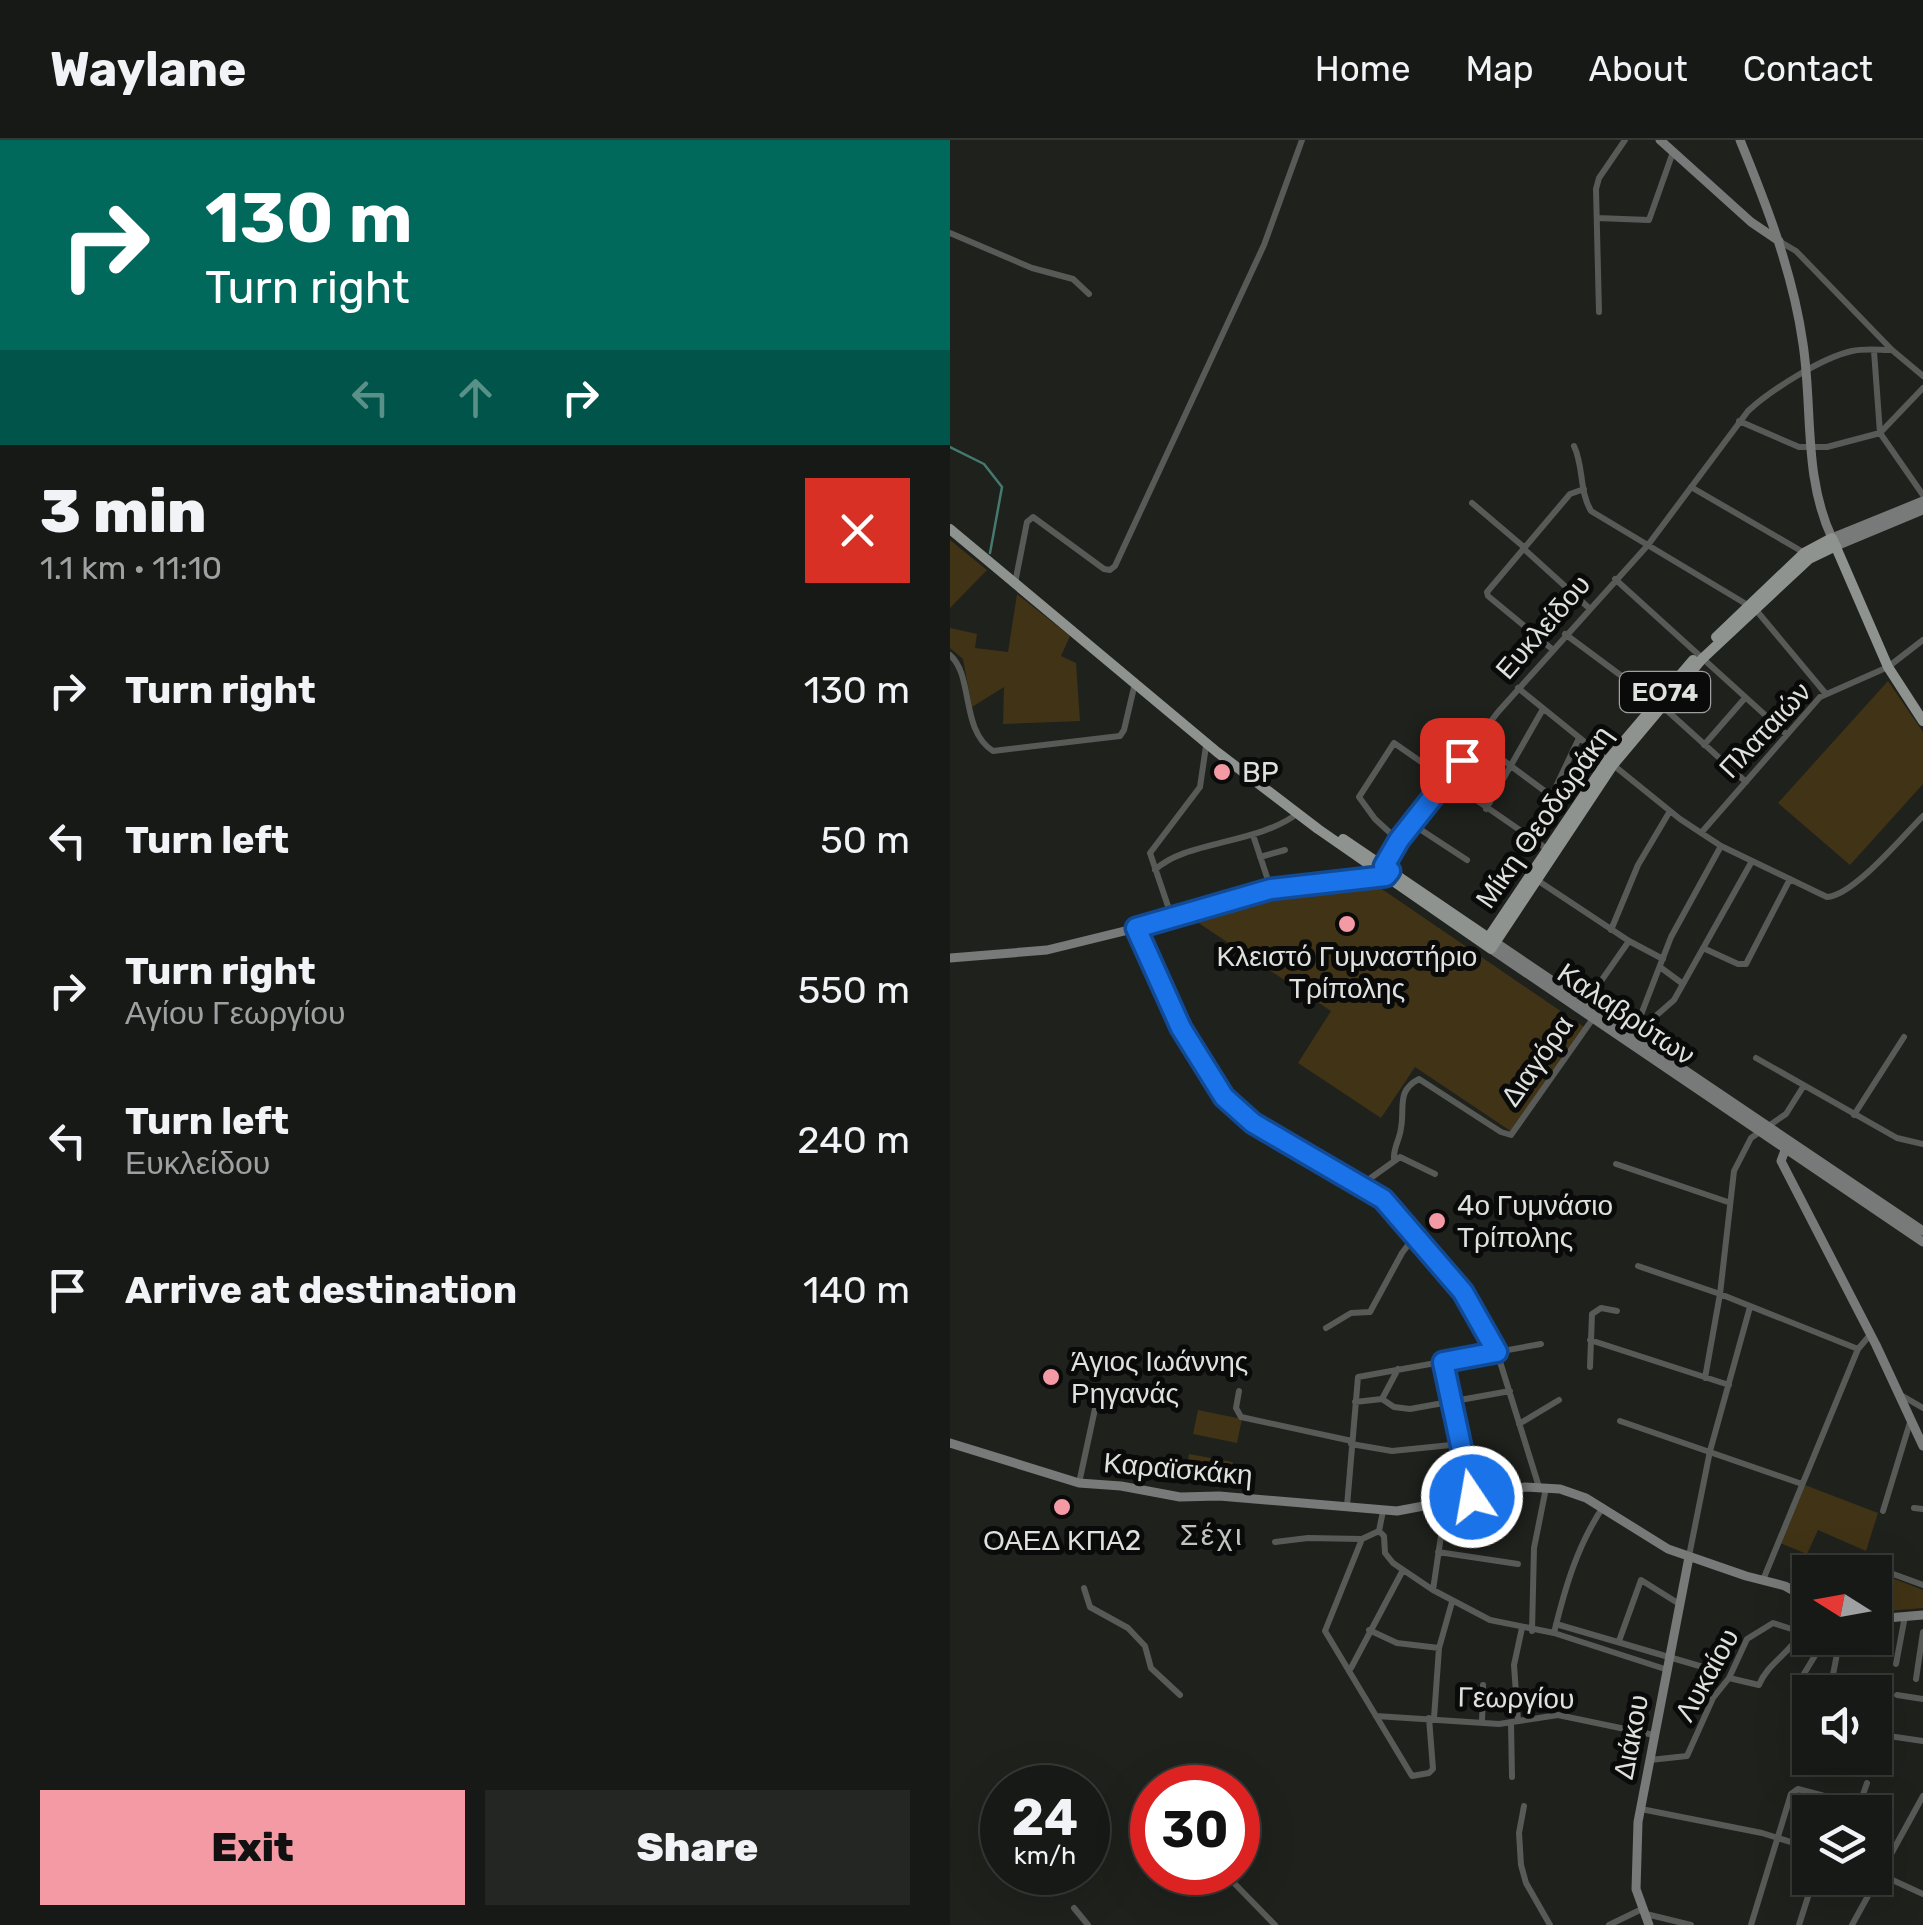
<!DOCTYPE html>
<html lang="en">
<head>
<meta charset="utf-8">
<style>
	:root { --surface:#171916; --page:#242623; --text:#f1f3f6; --muted:#9ea0a1; --line:#363835; --accent:#f49aa4 }
	body { margin:0; font-family:Rubik,sans-serif; background:var(--page); color:var(--text); height:100vh; display:flex; flex-direction:column; font-size:38px; white-space:nowrap }
	* { box-sizing:border-box; margin:0 }
	p { font-size:32px; color:var(--muted) }
	.icon { flex:none; width:55px; height:55px; fill:none; stroke:currentColor; stroke-width:2; stroke-linecap:round; stroke-linejoin:round }
	.map { position:relative; flex:1; overflow:hidden }
	.drawer { display:flex; flex-direction:column; background:var(--surface); width:950px }
	.drawer>* { flex:none }
	.top-card { background:#00695c; color:#fff; overflow:hidden }
	.needle { width:65px; rotate:281deg }
	.fabs { position:absolute; left:842px; top:1415px; display:grid; gap:20px }
	.fabs a { display:grid; place-items:center; width:100px; height:100px; border-radius:0px; background:var(--surface); box-shadow:0 10px 40px #0002,0 0 0 2px var(--line); font-size:50px }
	.speed { position:absolute; left:30px; top:1625px; display:flex; gap:20px; font-size:50px; font-weight:700; text-align:center }
	.speed>* { display:grid; place-content:center; width:130px; height:130px; border-radius:50%; background:var(--surface); box-shadow:0 10px 40px #0002,0 0 0 2px var(--line); line-height:1 }
	.speed small { font-size:25px; font-weight:400 }
	.speed .limit { border:15px solid #d22; background:#fff; color:#111 }
	.pin { position:absolute; display:grid; place-items:center; width:85px; height:85px; color:#fff; margin:-42px; border-radius:20px; box-shadow:0 5px 15px #0006 }
	.me { position:absolute; width:110px; margin:-55px; rotate:348deg; stroke-linejoin:round; filter:drop-shadow(0 0 8px #0008) }
	.turn { display:flex; align-items:center; gap:35px; height:210px; padding:0 40px; font-size:45px }
	.turn .icon { width:130px; height:130px; stroke-width:2.5 }
	.turn b { display:block; font-size:70px; line-height:85px }
	.lanes { display:flex; align-items:center; height:95px; padding:0 40px; background:#0003; justify-content:center; gap:50px; direction:ltr }
	.lanes .off { opacity:.35 }
	.round { display:grid; place-items:center; flex:none; width:105px; height:105px; border-radius:0px; background:var(--page) }
	.head { display:flex; align-items:center; justify-content:space-between; height:170px; padding:0 40px }
	h1 { font-size:60px; font-weight:800; line-height:75px }
	.cta { display:flex; gap:20px; margin-top:auto; padding:20px 40px }
	.cta a { flex:1; height:115px; border-radius:0px; background:var(--accent); color:#111; font-size:40px; font-weight:800; line-height:115px; text-align:center }
	.cta a+a { background:var(--page); color:var(--text) }
	ul { padding:0; list-style:none }
	li { display:flex; align-items:center; gap:30px; height:150px; padding:0 40px }
	li div { flex:1 }
	li b { display:block; font-size:38px }
	li em { font-style:normal }
	header { display:flex; align-items:center; gap:60px; box-sizing:border-box; height:140px; padding:0 50px; background:var(--surface); border-bottom:2px solid var(--line) }
	header strong { font-size:48px }
	nav { display:flex; gap:55px; margin-inline-start:auto; font-size:35px }
	main { display:flex; flex:1; min-height:0 }
	.map>svg:first-child { display:block }
	.green { fill:#413315 }
	.lines { fill:none; stroke-linecap:round; stroke-linejoin:round }
	.stream { stroke:#45796f; stroke-width:2.5 }
	.street { stroke:#585a58; stroke-width:6 }
	.secondary { stroke:#777a78; stroke-width:9 }
	.primary { stroke:#8f9390; stroke-width:10 }
	.route-casing { stroke:#114b97; stroke-width:25 }
	.route { stroke:#1a73e8; stroke-width:18 }
	.poi-dot { fill:#f49aa4; stroke:#090a09; stroke-width:4 }
	.labels { text-anchor:middle; dominant-baseline:central; stroke-width:10; stroke-linejoin:round; paint-order:stroke }
	.shield { fill:#090a09; stroke:#9fa09e; stroke-width:2.5 }
	.shield-label { font-size:25px; font-weight:bold; fill:#dfe1de }
	.street-label { font-size:28px; fill:#dfe1de; stroke:#090a09 }
	.poi-label { font-size:28px; fill:#dfe1de; stroke:#090a09; text-anchor:start }
	.neighbourhood-label { font-size:30px; letter-spacing:2.5px; fill:#c2c5bf; stroke:#090a09 }
</style>
</head>
<body>
<header>
<strong>Waylane</strong>
<nav><a>Home</a><a>Map</a><a>About</a><a>Contact</a></nav>
</header>
<main>
<section class="drawer">
<div class="top-card">
<div class="turn"><svg class="icon" aria-label="right" viewBox="0 0 24 24"><path d="M7 20v-9h11M14 6l5 5-5 5"/></svg><div><b>130 m</b>Turn right</div></div>
<div class="lanes"><svg class="icon off" aria-label="left" viewBox="0 0 24 24"><path d="M17 20v-9H6M10 6l-5 5 5 5"/></svg><svg class="icon off" aria-label="ahead" viewBox="0 0 24 24"><path d="M12 20V5M6 11l6-6 6 6"/></svg><svg class="icon" aria-label="right" viewBox="0 0 24 24"><path d="M7 20v-9h11M14 6l5 5-5 5"/></svg></div>
</div>
<div class="head"><div><h1>3 min</h1><p>1.1 km · 11:10</p></div><a class="round" style="background:#d93025;color:#fff"><svg class="icon" aria-label="close" viewBox="0 0 24 24"><path d="M6 6l12 12M18 6L6 18"/></svg></a></div>
<ul>
<li><svg class="icon" aria-label="right" viewBox="0 0 24 24"><path d="M7 20v-9h11M14 6l5 5-5 5"/></svg><div><b>Turn right</b></div><em>130 m</em></li>
<li><svg class="icon" aria-label="left" viewBox="0 0 24 24"><path d="M17 20v-9H6M10 6l-5 5 5 5"/></svg><div><b>Turn left</b></div><em>50 m</em></li>
<li><svg class="icon" aria-label="right" viewBox="0 0 24 24"><path d="M7 20v-9h11M14 6l5 5-5 5"/></svg><div><b>Turn right</b><p>Αγίου Γεωργίου</p></div><em>550 m</em></li>
<li><svg class="icon" aria-label="left" viewBox="0 0 24 24"><path d="M17 20v-9H6M10 6l-5 5 5 5"/></svg><div><b>Turn left</b><p>Ευκλείδου</p></div><em>240 m</em></li>
<li><svg class="icon" aria-label="arrive" viewBox="0 0 24 24"><path d="M6 21V4h12l-3 4 3 4H6"/></svg><div><b>Arrive at destination</b></div><em>140 m</em></li>
</ul>
<div class="cta"><a>Exit</a><a>Share</a></div>
</section>
<div class="map">
<svg width="973" height="1785" viewBox="0 0 973 1785">
	<rect width="100%" height="100%" fill="#1f211d"/>
	<path class="green" d="M0 400 37 430 0 468Z
		M67 454 120 496 111 516 126 523 130 581 53 584 54 547 22 567 13 519 0 508V488L27 494 25 508 58 512Z
		M938 541 973 592V644L900 725 828 663Z
		M426 745 634 887 562 992 465 927 431 978 348 923 381 871 244 780 321 756Z
		M248 1270 292 1279 287 1303 243 1294Z
		M239 1314 283 1322 279 1344 235 1336Z
		M855 1345 928 1373 916 1411 868 1390 857 1414 830 1403Z
		M924 1431 973 1450V1468L925 1472Z"/>
	<g class="lines">
		<path class="stream" d="M0 307 34 324 52 347 40 413"/>
		<path class="street" d="M647 78 699 80 723 12
			M0 93 82 128 123 139 139 154
			M829 101 846 111 942 210 973 236
			M649 172 646 49 649 38 675 0
			M924 211 930 293 973 355
			M789 281 849 307H877L930 293 973 248
			M624 306C634 327 629 351 641 371L806 470 876 554
			M741 347 853 412
			M522 363 575 408
			M574 409 639 468
			M665 439 836 594
			M65 443 77 382 83 377 154 429 160 430 165 426 314 105 352 0
			M615 494 712 566 796 642
			M602 509 538 456 537 452 620 354 634 349
			M0 515C24 536 10 590 43 611L170 596 174 590 185 543
			M568 548 730 679 771 706 877 757C903 756 953 696 973 676
			M526 600 600 655 582 699
			M754 605 795 558
			M601 657 629 598
			M536 669 593 569
			M462 684 517 720
			M751 693 870 557 938 527 973 500
			M303 695 321 749
			M449 701 425 679 409 657 444 603 597 709
			M310 717 335 710
			M433 726 449 701 548 572 698 405 798 271C821 250 871 218 902 211 915 208 929 210 942 210
			M205 730C234 701 309 704 348 673
			M587 740 679 801 713 819
			M222 778 200 713 250 647 256 606
			M186 788 231 888 274 957 303 983 433 1059 513 1152 547 1212 589 1347
			M661 790 688 725 720 671
			M753 808 788 824H796L840 739
			M710 827 733 844
			M635 864 679 801
			M684 895 724 860 802 721
			M682 898 721 797 771 706
			M806 918 947 998 973 1004
			M904 975 954 897
			M444 1019C443 1008 450 999 451 988 455 967 446 951 469 939L551 992 561 995 644 877
			M666 1024 778 1062
			M411 1045 450 1017 485 1034
			M688 1126 770 1154 908 1209
			M376 1188 401 1173 420 1172 452 1113 465 1096
			M640 1200 779 1245
			M493 1221 522 1357
			M640 1227 642 1174 651 1168 667 1171
			M755 1238 770 1154 784 1031 801 998 836 974 853 947
			M289 1251 286 1268 291 1277 402 1301
			M949 1254 973 1268
			M432 1259 444 1267 460 1269 560 1251
			M405 1262 432 1259 448 1229
			M670 1281 852 1344
			M569 1284 609 1260
			M401 1304 442 1311 511 1304
			M129 1343 148 1255
			M397 1366 408 1237 591 1204
			M964 1368 973 1369
			M933 1371 961 1279
			M429 1391 434 1396 435 1413 443 1423 483 1450 540 1480 604 1493 718 1530
			M412 1399 375 1491 462 1636 479 1633 483 1629 479 1578
			M325 1402 358 1398 412 1399 429 1391 433 1371
			M488 1412 568 1424
			M739 1416 760 1311 800 1167
			M915 1432 918 1427H924L973 1445
			M813 1440 908 1209 920 1195
			M134 1448 140 1467 178 1488 195 1506 201 1528 230 1555
			M483 1450 496 1362
			M606 1484 753 1527
			M419 1490 447 1503 489 1508
			M582 1491 584 1408 596 1348
			M604 1493C615 1448 627 1406 653 1367
			M890 1498 882 1540 906 1548 907 1552
			M669 1501 691 1440 731 1465
			M869 1502 874 1499 889 1502
			M946 1524 955 1476
			M401 1528 453 1430
			M779 1538 809 1545C817 1524 840 1513 851 1493
			M966 1539 973 1492
			M947 1555 973 1559
			M846 1573 852 1537 869 1509 866 1498
			M426 1576 549 1584 608 1575 704 1595
			M484 1578 489 1508 502 1462
			M568 1581 564 1525 572 1488
			M532 1583 533 1545
			M561 1583 562 1637
			M925 1594 973 1601
			M700 1620 737 1616 763 1558 779 1538 797 1499 823 1483 860 1495
			M574 1666 569 1693 571 1725 576 1743 600 1785
			M691 1669 812 1693 860 1708
			M907 1672 917 1643
			M925 1732 973 1754
			M284 1743 325 1785
			M124 1768 138 1785
			M696 1774 741 1785
			M659 1785 692 1769
			M801 1785 841 1654 848 1649 882 1658
			M849 1785 864 1738
			M902 1785 973 1656"/>
		<path class="secondary" d="M710 0 801 82 829 101
			M790 0C817 66 843 133 853 204 863 270 853 336 882 398L973 361
			M886 406 973 370
			M545 802 973 1091
			M541 809 973 1102
			M0 818 97 810 195 786 321 749 439 733
			M837 1005 831 1021 926 1205 973 1306
			M0 1303 129 1343 171 1346 230 1357 269 1356 447 1371 575 1347 610 1349 636 1358 718 1409 796 1436 835 1446 860 1460
			M925 1479 973 1475
			M699 1785 686 1749 688 1682 739 1417"/>
		<path class="primary" d="M0 389 267 612 368 689 541 809 663 625 752 519 859 419 886 406
			M766 497 854 413 882 398 938 527 973 581
			M393 699 540 799
			M534 804 657 621 743 520"/>
	</g>
	<g class="lines">
		<g class="route-casing">
			<path id="route" d="M512 620 449 700 434 726 440 731 436 736 321 749 186 788 231 888 274 957 303 983 433 1059 513 1152 547 1212 493 1222 522 1357"/>
		</g>
		<use href="#route" class="route"/>
	</g>
	<g class="poi-dot">
		<circle cx="272" cy="632" r="10"/>
		<circle cx="397" cy="784" r="10"/>
		<circle cx="487" cy="1081" r="10"/>
		<circle cx="101" cy="1237" r="10"/>
		<circle cx="112" cy="1367" r="10"/>
	</g>
	<g class="labels">
		<rect class="shield" x="670" y="532" width="90" height="40" rx="8"/>
		<g class="shield-label">
			<text x="715" y="552">ΕΟ74</text>
		</g>
		<g class="street-label">
			<text transform="translate(593 487) rotate(-49)">Ευκλείδου</text>
			<text transform="translate(815 590) rotate(-47)">Πλαταιών</text>
			<text transform="translate(594 677) rotate(-55)">Μίκη Θεοδωράκη</text>
			<text transform="translate(676 874) rotate(34)">Καλαβρύτων</text>
			<text transform="translate(587 921) rotate(-55)">Διαγόρα</text>
			<text transform="translate(228 1329) rotate(5)">Καραϊσκάκη</text>
			<text transform="translate(757 1535) rotate(-61)">Λυκαίου</text>
			<text transform="translate(566 1558) rotate(1)">Γεωργίου</text>
			<text transform="translate(681 1597) rotate(-79)">Διάκου</text>
		</g>
		<g class="poi-label">
			<text x="292" y="632">BP</text>
			<text x="397" y="816" text-anchor="middle">Κλειστό Γυμναστήριο<tspan x="397" dy="32">Τρίπολης</tspan></text>
			<text x="507" y="1065">4ο Γυμνάσιο<tspan x="507" dy="32">Τρίπολης</tspan></text>
			<text x="121" y="1221">Άγιος Ιωάννης<tspan x="121" dy="32">Ρηγανάς</tspan></text>
			<text x="112" y="1400" text-anchor="middle">ΟΑΕΔ ΚΠΑ2</text>
		</g>
		<g class="neighbourhood-label">
			<text x="262" y="1395">Σέχι</text>
		</g>
	</g>
</svg>
<div class="fabs">
<a><svg class="needle" viewBox="-14 -14 28 28"><path d="M0-13l5 13h-10z" fill="#e53935"/><path d="M0 13l5-13h-10z" fill="#9ea0a1"/></svg></a>
<a><svg class="icon" aria-label="sound" viewBox="0 0 24 24"><path d="M4 9h4l5-4v14l-5-4H4zM17 9q2 3 0 6"/></svg></a>
<a><svg class="icon" aria-label="layers" viewBox="0 0 24 24"><path d="M12 4l9 5-9 5-9-5zM3 14l9 5 9-5"/></svg></a>
</div>
<div class="speed"><div>24<small>km/h</small></div><div class="limit">30</div></div>
<div class="pin" style="left:512px;top:620px;background:#d93025"><svg class="icon" aria-label="arrive" viewBox="0 0 24 24"><path d="M6 21V4h12l-3 4 3 4H6"/></svg></div>
<svg class="me" style="left:522px;top:1357px" viewBox="-20 -20 40 40"><circle r="17" fill="#1a73e8" stroke="#fff" stroke-width="3"/><path d="M0-11L8 9 0 5-8 9z" fill="#fff"/></svg>
</div>
</main>
</body>
</html>
